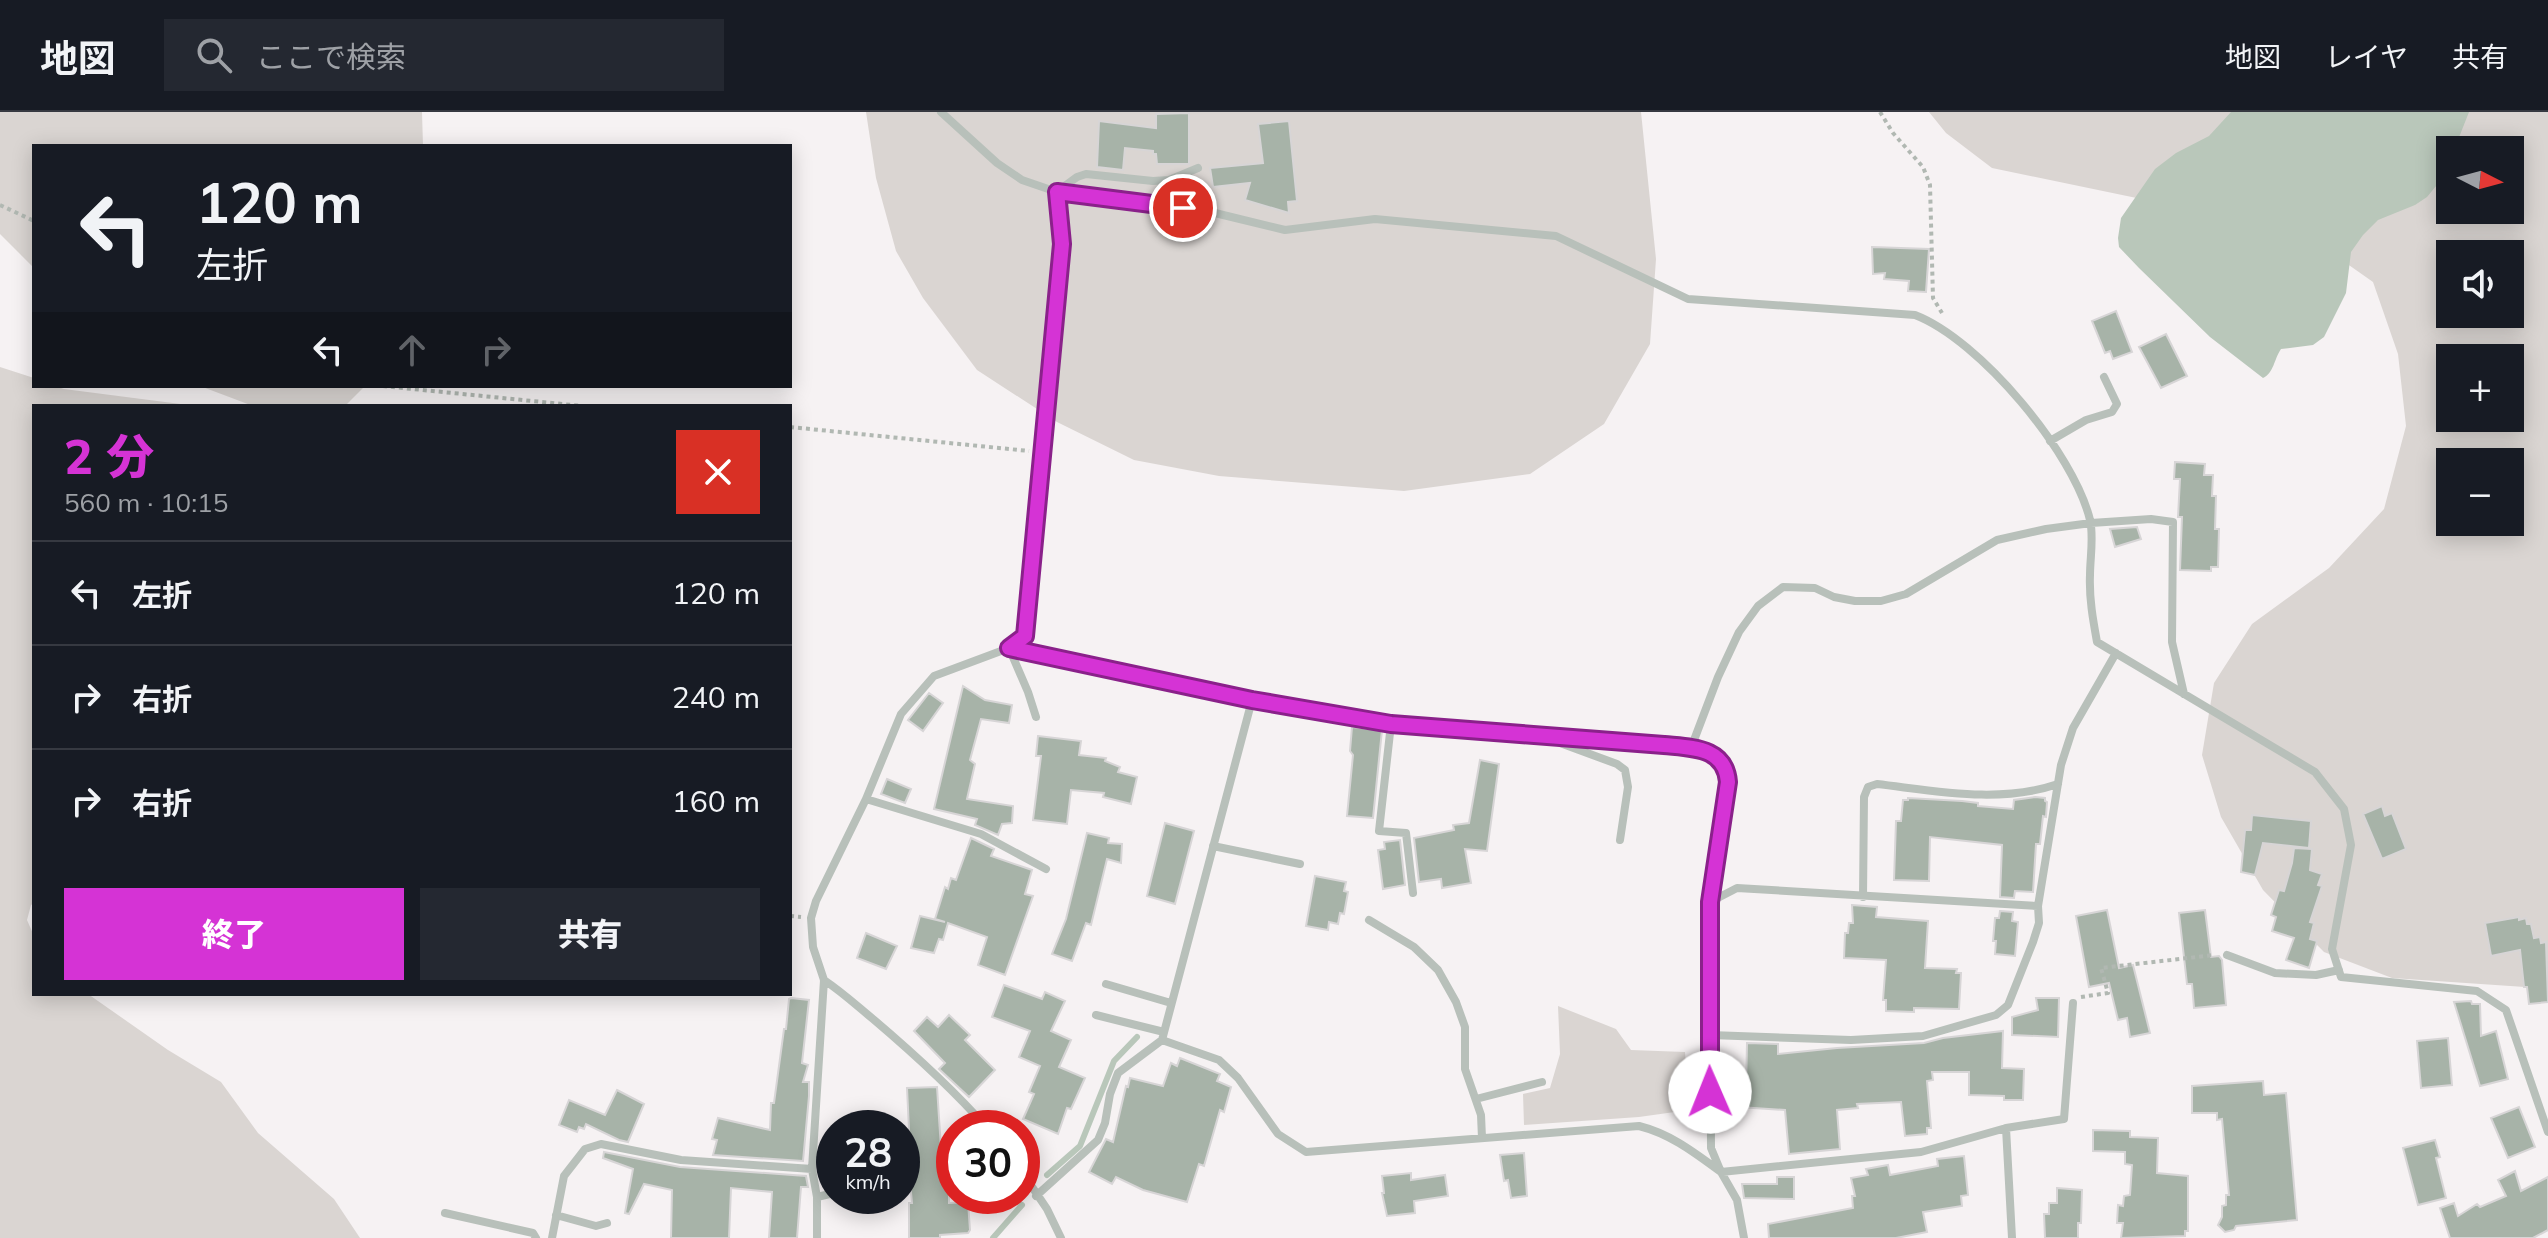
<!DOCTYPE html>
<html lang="ja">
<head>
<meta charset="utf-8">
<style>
	:root { --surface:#171b24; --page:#242831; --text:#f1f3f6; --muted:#9ea1a6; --line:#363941; --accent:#d533d5 }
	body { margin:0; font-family:Mulish,"Noto Sans JP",sans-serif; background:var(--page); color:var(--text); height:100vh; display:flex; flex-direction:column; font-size:30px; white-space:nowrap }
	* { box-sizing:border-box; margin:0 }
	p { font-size:26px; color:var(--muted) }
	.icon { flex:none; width:44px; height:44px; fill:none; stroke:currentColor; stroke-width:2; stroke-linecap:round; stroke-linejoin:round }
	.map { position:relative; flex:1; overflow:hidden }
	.drawer { position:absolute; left:32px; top:292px; width:760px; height:592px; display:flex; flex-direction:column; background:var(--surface); border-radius:0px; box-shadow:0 4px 20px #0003 }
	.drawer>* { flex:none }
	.hud { position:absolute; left:32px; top:32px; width:760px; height:244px; border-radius:0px; box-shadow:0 4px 20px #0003; background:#171b24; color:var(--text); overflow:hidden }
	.needle { width:52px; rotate:96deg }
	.fabs { position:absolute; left:2436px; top:24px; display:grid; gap:16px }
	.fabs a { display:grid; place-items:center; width:88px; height:88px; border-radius:0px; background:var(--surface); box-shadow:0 4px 20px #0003; font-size:40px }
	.speed { position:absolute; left:816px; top:998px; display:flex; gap:16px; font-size:40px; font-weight:700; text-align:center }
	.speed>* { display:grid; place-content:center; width:104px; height:104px; border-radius:50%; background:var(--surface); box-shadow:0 4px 20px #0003; line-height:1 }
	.speed small { font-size:20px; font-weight:400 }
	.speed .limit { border:12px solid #d22; background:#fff; color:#111 }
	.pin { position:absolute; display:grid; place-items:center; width:68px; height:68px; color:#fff; margin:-34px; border:4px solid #fff; border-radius:50%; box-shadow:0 2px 8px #0007 }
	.me { position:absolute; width:88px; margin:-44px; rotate:359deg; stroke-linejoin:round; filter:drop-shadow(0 0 6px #0008) }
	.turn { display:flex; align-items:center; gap:28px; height:168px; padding:0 32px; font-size:36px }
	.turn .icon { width:104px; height:104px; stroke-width:2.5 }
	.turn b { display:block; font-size:56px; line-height:68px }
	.lanes { display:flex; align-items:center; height:76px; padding:0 32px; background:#0003; justify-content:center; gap:40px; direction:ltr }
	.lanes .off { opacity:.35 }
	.round { display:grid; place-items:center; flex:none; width:84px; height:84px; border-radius:0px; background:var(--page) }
	.overview { display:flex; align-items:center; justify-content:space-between; height:136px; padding:0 32px }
	h1 { font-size:48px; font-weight:800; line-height:60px; color:var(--accent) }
	.primary-button { display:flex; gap:16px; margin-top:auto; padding:16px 32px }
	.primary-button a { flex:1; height:92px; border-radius:0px; background:var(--accent); color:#fff; font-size:32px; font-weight:800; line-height:92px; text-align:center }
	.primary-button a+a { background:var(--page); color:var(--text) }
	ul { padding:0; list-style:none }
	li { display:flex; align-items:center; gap:24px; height:104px; padding:0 32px; border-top:2px solid var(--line) }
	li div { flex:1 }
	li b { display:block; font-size:30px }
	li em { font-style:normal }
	header { display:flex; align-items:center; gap:48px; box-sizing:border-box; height:112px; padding:0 40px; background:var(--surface); border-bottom:2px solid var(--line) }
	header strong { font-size:38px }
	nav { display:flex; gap:44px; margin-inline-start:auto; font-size:28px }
	.search { width:560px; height:72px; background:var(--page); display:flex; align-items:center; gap:20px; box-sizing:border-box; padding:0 28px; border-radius:0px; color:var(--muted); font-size:30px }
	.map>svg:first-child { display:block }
	.green { fill:#dad5d2; fill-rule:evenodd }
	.water { fill:#b9c7ba }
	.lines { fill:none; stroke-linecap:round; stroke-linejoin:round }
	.stream { stroke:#b9c7ba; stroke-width:6 }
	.building { fill:#a7b3a8; stroke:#d7d5d6; stroke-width:2 }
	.path { stroke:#b1b8b2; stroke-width:4; stroke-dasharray:4 4; stroke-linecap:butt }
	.minor { stroke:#b8c0ba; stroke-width:8 }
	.route-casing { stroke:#8a218a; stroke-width:20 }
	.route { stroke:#d533d5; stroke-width:14 }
</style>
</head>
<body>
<header>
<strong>地図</strong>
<div class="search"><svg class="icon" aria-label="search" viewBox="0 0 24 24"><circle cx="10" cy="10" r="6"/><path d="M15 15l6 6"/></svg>ここで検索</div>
<nav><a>地図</a><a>レイヤ</a><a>共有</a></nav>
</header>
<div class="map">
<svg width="2548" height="1126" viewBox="0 0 2548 1126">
	<rect width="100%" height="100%" fill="#f6f2f3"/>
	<path class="green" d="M0 0H422L423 34H34V156L0 122Z
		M866 0H1641L1656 147 1650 232 1604 312 1530 362 1404 379 1219 364 1134 348 1057 310 977 258 923 186 896 139 876 66Z
		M1929 0H2548V874L2525 875 2392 866 2324 840 2263 778 2221 705 2202 643 2214 571 2252 512 2329 456 2384 397 2406 314 2398 242 2373 170 2319 132 2151 89 1992 56 1946 21ZM2450 38H2510V98H2450ZM2450 142H2510V202H2450ZM2450 246H2510V306H2450ZM2450 350H2510V410H2450Z
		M0 255 34 266V274H55L64 277 196 294H34V791L31 793 27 808 34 824V882H88L168 938 221 970 258 1021 334 1087 360 1126H0Z
		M200 274H365L347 292 337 294H253Z
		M1558 894 1616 917 1631 938 1685 940 1689 998 1639 1005 1524 1013 1523 982 1550 976 1560 942Z"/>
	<path class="water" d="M2231 0H2469L2454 38H2450V47L2441 68 2427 85 2415 93 2378 108 2363 123 2351 140 2346 181 2324 225 2313 233 2281 237C2274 247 2274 261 2263 266L2210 225 2139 156 2119 135 2118 126 2121 106 2155 57 2176 41 2209 24Z"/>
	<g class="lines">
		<path class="stream" d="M1047 1063 1080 1034 1114 949 1137 925
			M993 1126 1022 1093"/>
	</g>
	<path class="building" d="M1189 1V52H1157L1156 42H1153V39L1125 36 1123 58 1097 55 1099 9 1156 16V2Z
		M1289 9 1297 89 1288 90 1289 101 1245 88 1250 71 1213 75 1210 56 1263 51 1258 12Z
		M1872 135 1929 137 1926 180 1908 179 1909 169 1884 167 1885 161 1873 162Z
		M2116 199 2132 240 2113 247 2110 239 2105 241 2092 209Z
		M2166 222 2187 264 2161 276 2139 235Z
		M2175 350 2205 352 2204 363H2213L2212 384H2216L2215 417H2219L2218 455H2211V459L2180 458 2182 405H2178L2180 367H2174Z
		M2137 415 2141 427 2115 435 2110 417Z
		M963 574 985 588 1012 593 1009 611 981 607 970 648 975 652 967 687 1013 694 1012 711 1002 712 998 723 975 713 977 707 934 697Z
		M929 581 943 591 923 619 908 608Z
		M1352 615 1382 618 1373 706 1347 704 1353 643 1350 639Z
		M1038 624 1081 629 1079 643 1106 646 1105 649 1120 655 1118 660 1137 665 1131 692 1103 685 1104 681 1071 678 1067 712 1033 708 1041 644H1036Z
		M1480 648 1499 652 1487 739 1465 737 1471 771 1442 776 1441 767 1419 770 1414 726 1454 718 1453 713 1469 711Z
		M887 667 911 677 905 691 881 682Z
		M2035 685 2045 686V689L2047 690 2046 705 2043 704 2040 732H2036L2033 780 2015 779 2014 786 2000 785 2002 733 1930 725 1929 769 1894 768 1896 709H1901L1903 688H1908V686L1962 689 1978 691V694L2013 697 2014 688Z
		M2382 694 2385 704 2392 701 2406 737 2382 747 2363 702Z
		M2252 703 2311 709 2309 736 2263 731 2255 763 2241 760 2245 718H2251Z
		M1165 711 1194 719 1175 792 1147 784Z
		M1087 721 1109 726 1108 731 1122 732 1121 751 1107 747 1091 813 1086 811 1072 849 1052 842 1066 807Z
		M971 726 994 737 991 744 1032 758 1025 782 1033 784 1005 863 978 853 987 825 948 811 943 828 939 827 934 841 911 836 920 804 945 810 935 807 945 775 948 777 951 766 956 768Z
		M1400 728 1405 773 1383 777 1378 738 1385 737 1384 730Z
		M2294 736 2312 737 2310 758 2322 762 2318 773 2322 774 2310 810 2314 811 2310 827 2317 829 2309 856 2286 848 2294 826 2272 819 2276 805 2271 803 2279 778 2284 779 2292 751Z
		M1315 764 1346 770 1344 779 1348 780 1344 802 1340 801 1338 812 1329 810 1328 818 1306 814Z
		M1852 793 1877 795 1876 805 1928 809 1925 856 1957 857 1956 861H1961L1959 897 1914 896V900L1886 899V888H1883L1886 848 1844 846 1845 821H1848L1849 811H1853Z
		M2107 798 2119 856 2133 853 2150 921 2130 925 2127 906 2118 908 2109 871 2089 875 2076 804Z
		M2205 798 2211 845 2219 844 2222 848 2226 893 2194 896 2192 872H2187L2179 801Z
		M2000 799 2013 800 2012 809 2018 810 2015 844 1995 842 1996 829H1993L1995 806H1999Z
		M2519 805V808L2526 806 2527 812H2531L2534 826 2540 825 2541 831 2546 830 2548 890 2529 892 2527 875H2524L2520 838 2491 844 2485 811Z
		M866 821 897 834 886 857 857 846Z
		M1004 873 1042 887 1045 880 1065 889 1051 919 1071 928 1059 955 1085 966 1071 997 1067 996 1058 1022 1023 1007 1034 982 1029 980 1040 954 1019 945 1030 919 992 905Z
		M791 886 809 888 802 951 808 953 803 970H809V984L803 1049 713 1043 717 1028 712 1027 718 1006 770 1018 771 991H774L784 917H786L789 887Z
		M2036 886H2059L2058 925 2012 923V905L2038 898Z
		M2471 889 2472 892H2480L2481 924 2496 919 2508 967 2480 974 2454 890Z
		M949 903 970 923 965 928 995 958 969 985 939 957 945 951 914 919 927 905 938 915Z
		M2003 919 2002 956 2024 957 2023 988H2004V984L1969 983V960H1932L1933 968 1927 969 1931 1016H1927V1022L1905 1024 1901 990 1857 992 1858 996 1837 998 1840 1037 1789 1042 1785 998 1724 994 1723 978 1746 976 1747 931 1778 932V942L1837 936 1924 931 1943 926Z
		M2448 926 2452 973 2421 976 2417 929Z
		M1180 946 1220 962 1217 969 1231 975 1224 1000 1220 998 1204 1054 1199 1052 1187 1090 1143 1078 1116 1065 1112 1072 1089 1060 1106 1027 1113 1030 1126 974 1128 975 1130 966 1163 974 1171 951 1177 954Z
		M2263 969 2264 983 2286 981 2297 1108 2236 1114 2234 1118 2225 1120 2218 1113 2222 1105V1094L2226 1093V1083H2229L2222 1007 2217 1008V1001H2192V974Z
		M937 975 943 1067 949 1066V1091L968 1090 970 1118 968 1121 940 1123V1126H909V1091H912L907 1038H910L907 976Z
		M617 978 644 992 628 1030 619 1028 586 1012 584 1017 579 1015 577 1020 559 1013 569 988 605 1003Z
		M2519 995 2535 1035 2508 1046 2491 1006Z
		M2093 1018 2130 1019V1025L2158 1026 2157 1061 2188 1064V1119H2185V1124L2121 1126 2123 1111H2117L2118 1093 2123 1094 2124 1084 2130 1083 2132 1053 2125 1052V1040L2093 1039Z
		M2435 1028 2440 1045 2436 1046 2446 1086 2418 1093 2403 1036Z
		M604 1040 680 1055 806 1064 808 1075H801L797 1126H769L772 1080 731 1076 729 1126H671L672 1078 644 1072 629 1102 625 1101 633 1057 603 1046Z
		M1524 1041 1527 1084 1511 1086 1508 1068 1504 1069 1500 1043Z
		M1964 1044 1968 1083 1961 1084 1962 1094 1923 1100 1927 1120 1896 1126H1769L1768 1112 1853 1096 1852 1084H1855L1851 1066 1868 1063 1866 1057 1888 1053 1890 1063 1938 1054 1937 1047Z
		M2515 1059 2521 1079 2548 1065V1118L2533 1126H2450L2440 1096 2454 1091 2458 1104 2477 1092 2480 1095 2506 1084 2498 1068Z
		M1411 1061V1068L1445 1063 1448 1084 1414 1089 1415 1101 1387 1104 1382 1081H1384L1382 1064Z
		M1777 1065H1794V1087L1744 1086 1742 1072H1777Z
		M2057 1076 2082 1078 2081 1111H2078V1126H2045L2044 1102H2049V1091H2057Z"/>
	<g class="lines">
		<path class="path" d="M1880 0 1893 21 1923 55 1930 73 1933 186 1942 201
			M0 93 34 109
			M383 274 582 294
			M790 315 1029 339
			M790 804 801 805
			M2081 885 2108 881 2101 856 2214 843"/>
		<path class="minor" d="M1058 79 1077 65 1086 62 1153 69 1169 68 1198 56
			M1057 80 1215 101 1285 118 1375 107 1556 124 1688 187 1915 203C1980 228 2074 341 2090 408 2094 425 2090 446 2090 463 2089 486 2093 508 2097 530L2315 660 2344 697 2351 733 2332 837 2341 865 2477 879 2506 898 2548 1020
			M2050 329 2086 308 2112 300 2117 292 2104 265
			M1009 536 1252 588 1391 612 1691 636C1714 643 1726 644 1728 670L1710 790 1711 1036 1721 1060 1737 1088 1744 1126
			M1009 536 1028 580 1036 605
			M1252 588 1162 928 1219 948 1238 966 1278 1022 1306 1040 1639 1014C1671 1022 1695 1041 1721 1060L1921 1040 2006 1016 2064 1007 2073 891
			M1391 612 1379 719 1406 721 1413 781
			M1556 624 1560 631 1617 652 1625 658 1628 675 1620 728
			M1691 636 1718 565 1739 520 1758 494 1783 475 1815 476 1834 485 1855 489H1881L1906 482 1997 428 2046 417 2091 411 2151 407 2173 410 2172 530 2184 582
			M866 687 981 722 1046 757
			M1213 734 1300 752
			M1863 785 1864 685 1868 675 1877 672C1937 679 1999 692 2058 672
			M1710 790 1737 776 2038 794
			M1369 808 1414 835 1438 858 1456 890 1465 915V957L1481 1003 1482 1026
			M2227 843 2275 861 2316 863 2339 858
			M824 868C842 880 856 893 873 907 913 941 952 976 987 1016
			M1106 872 1171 891
			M1096 903 1164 920
			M1710 923 1851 928 1923 924 1996 903 2008 893 2033 830 2039 811 2038 794 2061 653 2073 616 2116 541
			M1476 987 1542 970
			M2006 1016 2012 1126
			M1022 1060 1047 1097 1061 1126
			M1036 1084 1098 1028 1105 1011 1110 982 1118 961 1162 928
			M817 1085 834 1081
			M445 1101 533 1121 536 1126
			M556 1103 596 1114 607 1111
			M552 1126 564 1064 585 1037 601 1032 681 1048 812 1057
			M817 1126V1085L812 1057 824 868 813 835 811 806 816 789 866 687 901 602 934 564 1009 536 1025 524 1062 132 1057 80 1022 68 997 51 941 0"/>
	</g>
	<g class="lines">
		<g class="route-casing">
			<path id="route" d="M1183 96 1057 80 1062 132 1025 524 1009 536 1252 588 1391 612 1664 633C1693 636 1725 635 1728 670L1710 790V980"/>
		</g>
		<use href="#route" class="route"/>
	</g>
</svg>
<div class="fabs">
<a><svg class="needle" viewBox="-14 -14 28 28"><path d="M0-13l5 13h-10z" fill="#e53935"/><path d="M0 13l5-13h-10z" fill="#9ea1a6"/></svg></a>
<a><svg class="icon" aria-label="sound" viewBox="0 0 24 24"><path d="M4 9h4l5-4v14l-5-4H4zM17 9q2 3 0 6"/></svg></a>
<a>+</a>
<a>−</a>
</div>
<div class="speed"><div>28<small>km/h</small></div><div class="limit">30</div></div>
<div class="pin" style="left:1183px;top:96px;background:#d93025"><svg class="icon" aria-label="arrive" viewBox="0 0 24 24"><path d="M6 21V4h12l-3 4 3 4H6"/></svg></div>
<svg class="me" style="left:1710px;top:980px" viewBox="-20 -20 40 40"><circle r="19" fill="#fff"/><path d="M0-13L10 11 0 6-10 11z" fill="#d533d5"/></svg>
<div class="hud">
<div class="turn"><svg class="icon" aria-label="left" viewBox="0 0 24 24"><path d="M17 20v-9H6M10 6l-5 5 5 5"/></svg><div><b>120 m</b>左折</div></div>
<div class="lanes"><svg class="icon" aria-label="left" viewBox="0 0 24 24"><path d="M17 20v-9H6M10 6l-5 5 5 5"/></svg><svg class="icon off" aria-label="ahead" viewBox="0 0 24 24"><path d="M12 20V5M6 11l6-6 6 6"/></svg><svg class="icon off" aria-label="right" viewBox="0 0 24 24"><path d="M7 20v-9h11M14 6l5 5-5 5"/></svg></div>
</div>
<section class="drawer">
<div class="overview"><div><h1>2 分</h1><p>560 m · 10:15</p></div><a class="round" style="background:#d93025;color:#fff"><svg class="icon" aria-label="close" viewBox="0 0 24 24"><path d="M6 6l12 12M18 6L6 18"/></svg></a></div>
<ul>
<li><svg class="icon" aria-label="left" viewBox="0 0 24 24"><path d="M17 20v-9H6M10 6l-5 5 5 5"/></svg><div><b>左折</b></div><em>120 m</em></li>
<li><svg class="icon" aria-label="right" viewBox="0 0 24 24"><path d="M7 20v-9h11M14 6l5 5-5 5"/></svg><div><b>右折</b></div><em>240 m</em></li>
<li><svg class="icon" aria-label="right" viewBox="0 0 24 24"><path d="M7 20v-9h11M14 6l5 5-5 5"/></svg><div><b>右折</b></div><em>160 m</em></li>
</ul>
<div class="primary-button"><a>終了</a><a>共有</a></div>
</section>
</div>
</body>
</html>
